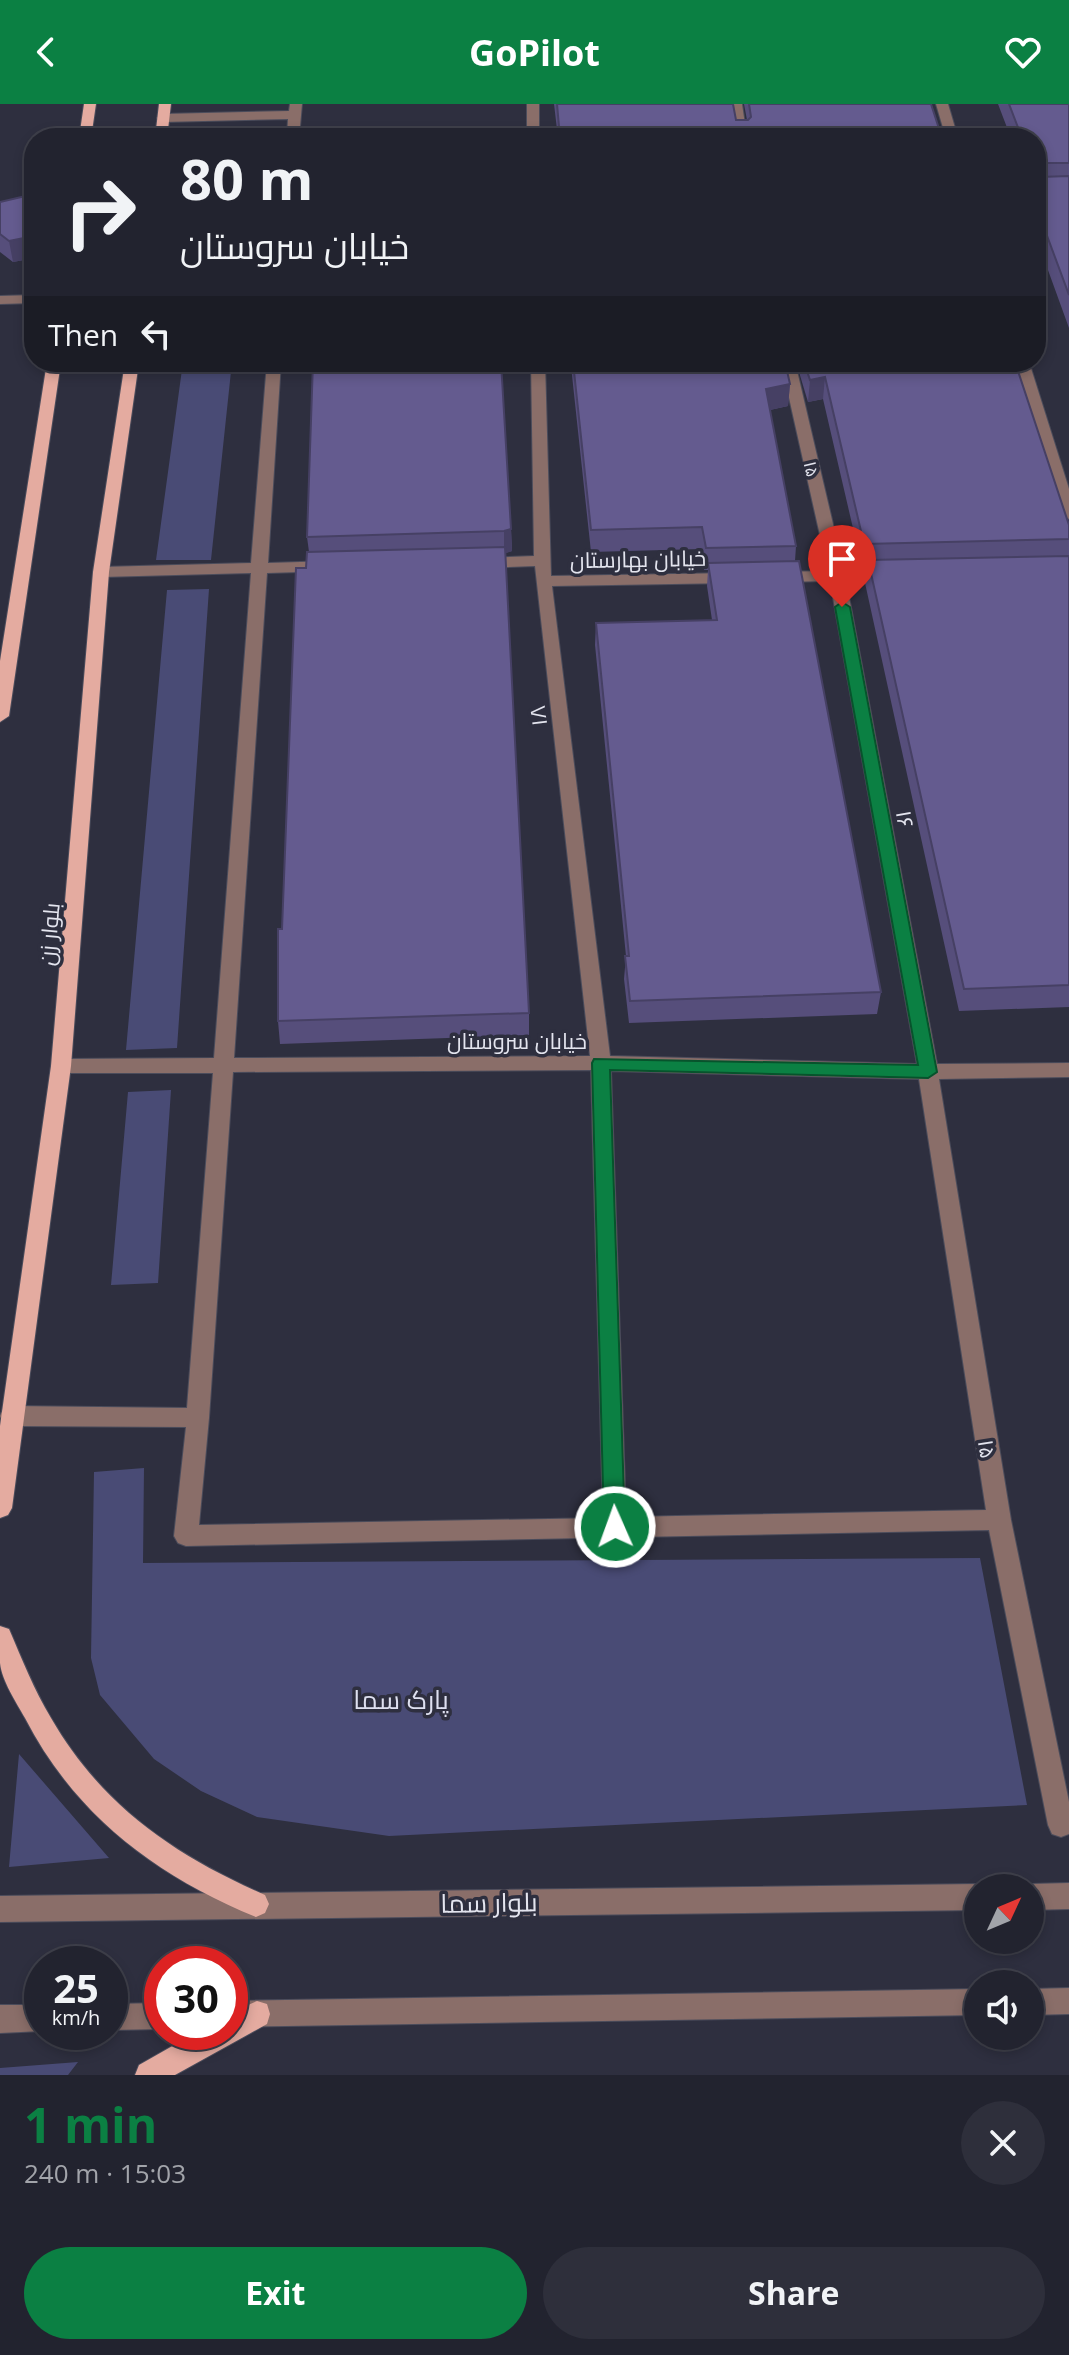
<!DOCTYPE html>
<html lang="en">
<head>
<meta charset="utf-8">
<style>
	:root { --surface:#22232f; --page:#2e2f3b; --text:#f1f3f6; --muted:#a2a4aa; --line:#3f404b; --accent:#0b8043 }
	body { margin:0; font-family:"Open Sans",Cairo,sans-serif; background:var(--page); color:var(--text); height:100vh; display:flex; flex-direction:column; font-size:30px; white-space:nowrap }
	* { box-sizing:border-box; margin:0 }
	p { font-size:26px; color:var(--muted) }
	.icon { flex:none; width:44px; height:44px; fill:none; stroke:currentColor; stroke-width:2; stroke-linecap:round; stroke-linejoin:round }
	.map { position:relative; height:1971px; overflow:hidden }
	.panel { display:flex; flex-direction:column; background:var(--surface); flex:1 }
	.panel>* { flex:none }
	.banner { position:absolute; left:24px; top:24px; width:1022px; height:244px; border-radius:32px; box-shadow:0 4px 12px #0003,0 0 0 2px var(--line); background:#22232f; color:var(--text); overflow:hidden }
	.needle { width:52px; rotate:46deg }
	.tools { position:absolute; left:964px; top:1770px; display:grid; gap:16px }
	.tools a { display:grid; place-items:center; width:80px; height:80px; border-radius:50%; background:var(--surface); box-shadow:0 4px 12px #0003,0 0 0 2px var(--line); font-size:40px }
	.speed { position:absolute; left:24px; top:1842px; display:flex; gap:16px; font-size:40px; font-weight:700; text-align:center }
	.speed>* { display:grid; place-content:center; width:104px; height:104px; border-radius:50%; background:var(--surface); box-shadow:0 4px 12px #0003,0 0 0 2px var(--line); line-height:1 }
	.speed small { font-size:20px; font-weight:400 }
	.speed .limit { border:12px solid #d22; background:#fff; color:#111 }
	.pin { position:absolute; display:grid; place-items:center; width:68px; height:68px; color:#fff; margin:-82px -34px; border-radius:50% 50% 50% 0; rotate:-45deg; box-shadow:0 0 8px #0007 }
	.pin .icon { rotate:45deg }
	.me { position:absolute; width:88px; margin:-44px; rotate:358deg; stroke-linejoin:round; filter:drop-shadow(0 0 6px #0008) }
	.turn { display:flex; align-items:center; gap:28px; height:168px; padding:0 24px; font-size:36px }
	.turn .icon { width:104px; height:104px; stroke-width:2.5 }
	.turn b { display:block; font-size:56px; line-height:68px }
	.then { display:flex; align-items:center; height:76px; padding:0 24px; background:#0003; gap:16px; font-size:30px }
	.round { display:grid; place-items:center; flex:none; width:84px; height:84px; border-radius:42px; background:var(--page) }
	.overview { display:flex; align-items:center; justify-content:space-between; height:136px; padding:0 24px }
	h1 { font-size:48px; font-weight:700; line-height:60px; color:var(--accent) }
	.primary-button { display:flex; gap:16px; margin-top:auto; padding:16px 24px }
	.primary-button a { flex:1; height:92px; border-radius:48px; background:var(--accent); color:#fff; font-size:32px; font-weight:700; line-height:92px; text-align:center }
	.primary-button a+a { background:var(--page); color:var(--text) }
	header { display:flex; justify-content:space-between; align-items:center; height:104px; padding:0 24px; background:var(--accent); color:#fff; font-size:36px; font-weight:700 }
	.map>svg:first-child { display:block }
	.green { fill:#494b75 }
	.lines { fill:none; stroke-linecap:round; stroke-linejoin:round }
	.minor-casing { stroke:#4b4c5b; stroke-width:2 }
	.major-casing { stroke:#4b4c5b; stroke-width:2 }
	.minor { fill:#8a6e69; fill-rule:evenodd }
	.major { fill:#e4aba0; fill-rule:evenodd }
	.wall { fill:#564e7b }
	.shaded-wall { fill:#464064 }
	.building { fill:#645b8f; stroke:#464064; stroke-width:2 }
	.route { fill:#0b8043; stroke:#07532c; stroke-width:2 }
	.labels { text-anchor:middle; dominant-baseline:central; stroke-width:7; stroke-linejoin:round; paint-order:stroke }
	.far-street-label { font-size:18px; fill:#e4e5ef; stroke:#2e2f3f }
	.street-label { font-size:22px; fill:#e4e5ef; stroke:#2e2f3f }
	.near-park-label { font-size:26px; fill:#dee0f0; stroke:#2e2f3f }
	.near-street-label { font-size:26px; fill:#e4e5ef; stroke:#2e2f3f }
</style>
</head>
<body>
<header><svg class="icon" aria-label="back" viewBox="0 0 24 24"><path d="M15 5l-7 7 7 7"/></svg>GoPilot<svg class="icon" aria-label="heart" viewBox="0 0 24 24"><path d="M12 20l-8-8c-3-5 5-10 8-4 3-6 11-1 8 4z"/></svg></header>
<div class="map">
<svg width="1069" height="1971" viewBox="0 0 1069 1971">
	<rect width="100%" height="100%" fill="#2e2f3f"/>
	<path class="green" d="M183 258H232L211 456H156Z
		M209 485 177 944 126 946 167 486Z
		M171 986 158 1179 111 1181 128 988Z
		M144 1364 143 1459 980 1454 1027 1701 389 1732 257 1713 201 1687 154 1655 100 1591 91 1554 94 1368Z
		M19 1650 109 1754 9 1763Z
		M78 1958 68 1971H0V1964Z"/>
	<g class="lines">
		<g class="minor-casing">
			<path id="minor" d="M290 0H302L299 34H287L288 15 163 18 157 14 163 10 289 7Z
				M527 0H539V34H527Z
				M730 0H742L747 34H735Z
				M936 0H948L958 34H946Z
				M34 191V199L0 200V192Z
				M267 258H281L268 459 333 457 341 462 333 467 267 469 234 954 590 952 535 462 481 464 473 459 481 454 534 452 531 258H545L551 472 733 469 741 474 733 479 552 482 610 952 917 960 830 477 777 478 769 473 777 468 828 467 781 258H795L844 467 893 466 901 471 893 476 846 477 937 960 1069 959V973L939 975 1011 1416 1069 1698V1730L1061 1733 1052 1730 1048 1721 989 1426 186 1442 178 1439 174 1432 186 1323 11 1322 3 1319 0 1312 3 1305 11 1302 187 1304 213 969H61L54 967 51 962 54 957 61 955 214 954 251 469 101 473 93 468 101 463 251 459ZM591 966 603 1414 199 1421 209 1314 233 968ZM611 967 919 975 986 1406 626 1413Z
				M1015 258H1029L1069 385V415L1061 410Z
				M1069 1779V1805L1030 1806V1784H1021L1030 1780Z
				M978 1780 987 1784H978V1806L0 1818V1792Z
				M1069 1884V1910L1030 1911V1885Z
				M978 1885V1911L230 1923V1897Z
				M162 1899V1925L110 1926V1900Z
				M0 1901H42V1927L0 1929Z"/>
		</g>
		<g class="major-casing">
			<path id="major" d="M84 0H96L91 34H79Z
				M159 0H171L167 34H155Z
				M47 258H61L9 612 0 618V557Z
				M125 258H139L109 468 71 962 12 1404 8 1411 0 1414V1322L51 962 93 468Z
				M0 1522 9 1525C22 1555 34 1586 51 1614 102 1702 174 1751 265 1791L269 1800 265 1809 256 1813C156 1772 75 1711 25 1614 16 1598 2 1577 0 1559 0 1547 0 1534 0 1522Z
				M257 1897 267 1900 270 1910 267 1920 175 1971H135L139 1961 197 1928H230V1909Z"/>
		</g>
		<use href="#minor" class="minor"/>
		<use href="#major" class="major"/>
	</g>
	<path class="wall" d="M554 0H733L736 16H747L744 0H931L942 34H558Z
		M998 0H1069V224L1036 133V34H1011Z
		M34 90V154L13 158 0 148V98Z
		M313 258H529L528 263 501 264 511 425 512 447 505 449 529 909V931L280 940 278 917 282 825 306 464 309 448 307 433Z
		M546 258H785L790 280 788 302 770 306 796 442 795 457 881 888 877 910 629 919 624 875 626 852 595 541 596 519 712 516 707 482 708 466H704L701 445 591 448 571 262H548Z
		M796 258H1015L1069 421V903L959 907 865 479 867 463H862L823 295 808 298Z"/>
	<path class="shaded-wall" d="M34 132V154L13 158 9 137Z
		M825 273 823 295 808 298 810 276Z
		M790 280 788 302 765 307 766 285Z
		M511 425 512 447 504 450V427Z"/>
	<path class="building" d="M557 0H733L736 16H748L751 13 749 0H931L942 34H560Z
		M1009 0H1069V59H1040L1037 70 1040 73 1069 72V191L1036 102V81H1039L1036 73V34H1022Z
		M34 90V132L9 137 0 130V98Z
		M313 258H501L511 425 504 427 307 433Z
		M573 258H785L790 280 766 285 796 442 706 444 702 423 591 426Z
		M804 258H1015L1069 421V435L864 440 825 273 810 276Z
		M505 443 529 909 278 917V825H282L296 464H306L307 448Z
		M1069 452V881L964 885 868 456Z
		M799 457 881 888 630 897 625 852H629L596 519 717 516 708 459Z"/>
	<path class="route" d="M842 498 850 503 937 968 928 974 610 966 625 1423 622 1430 615 1433 607 1430 604 1423 592 959 594 955 918 961 835 503Z"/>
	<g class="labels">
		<g class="far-street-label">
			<text transform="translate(812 365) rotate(77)">۱۵</text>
		</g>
		<g class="street-label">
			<text transform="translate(638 454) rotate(-1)">خیابان بهارستان</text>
			<text transform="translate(537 612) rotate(-97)">۱۸</text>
			<text transform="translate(906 715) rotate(80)">۱۶</text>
			<text transform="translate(48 830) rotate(-85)">بلوار زن</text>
			<text x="517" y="936">خیابان سروستان</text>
			<text transform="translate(988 1345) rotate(81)">۱۵</text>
		</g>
		<g class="near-park-label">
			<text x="401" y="1595">پارک سما</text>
		</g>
		<g class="near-street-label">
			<text transform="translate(489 1798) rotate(-1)">بلوار سما</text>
		</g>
	</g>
</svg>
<div class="tools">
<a><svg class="needle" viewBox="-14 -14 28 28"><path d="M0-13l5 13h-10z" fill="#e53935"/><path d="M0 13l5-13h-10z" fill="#a2a4aa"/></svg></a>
<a><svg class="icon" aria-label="sound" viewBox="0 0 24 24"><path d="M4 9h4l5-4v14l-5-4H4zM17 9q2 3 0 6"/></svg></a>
</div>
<div class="speed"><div>25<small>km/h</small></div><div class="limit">30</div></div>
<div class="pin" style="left:842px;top:503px;background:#d93025"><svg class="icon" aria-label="arrive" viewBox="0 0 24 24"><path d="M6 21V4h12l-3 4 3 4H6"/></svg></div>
<svg class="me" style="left:615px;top:1423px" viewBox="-20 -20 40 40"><circle r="17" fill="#0b8043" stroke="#fff" stroke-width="3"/><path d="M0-11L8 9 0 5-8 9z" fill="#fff"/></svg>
<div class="banner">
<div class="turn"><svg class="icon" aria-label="right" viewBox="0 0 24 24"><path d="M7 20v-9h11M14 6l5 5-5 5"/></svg><div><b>80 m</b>خیابان سروستان</div></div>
<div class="then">Then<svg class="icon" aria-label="left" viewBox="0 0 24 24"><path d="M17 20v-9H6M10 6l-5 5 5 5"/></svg></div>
</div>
</div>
<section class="panel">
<div class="overview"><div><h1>1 min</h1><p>240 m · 15:03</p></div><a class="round"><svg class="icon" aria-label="close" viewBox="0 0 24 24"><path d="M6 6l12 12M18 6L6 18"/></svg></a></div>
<div class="primary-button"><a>Exit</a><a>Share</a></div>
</section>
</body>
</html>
